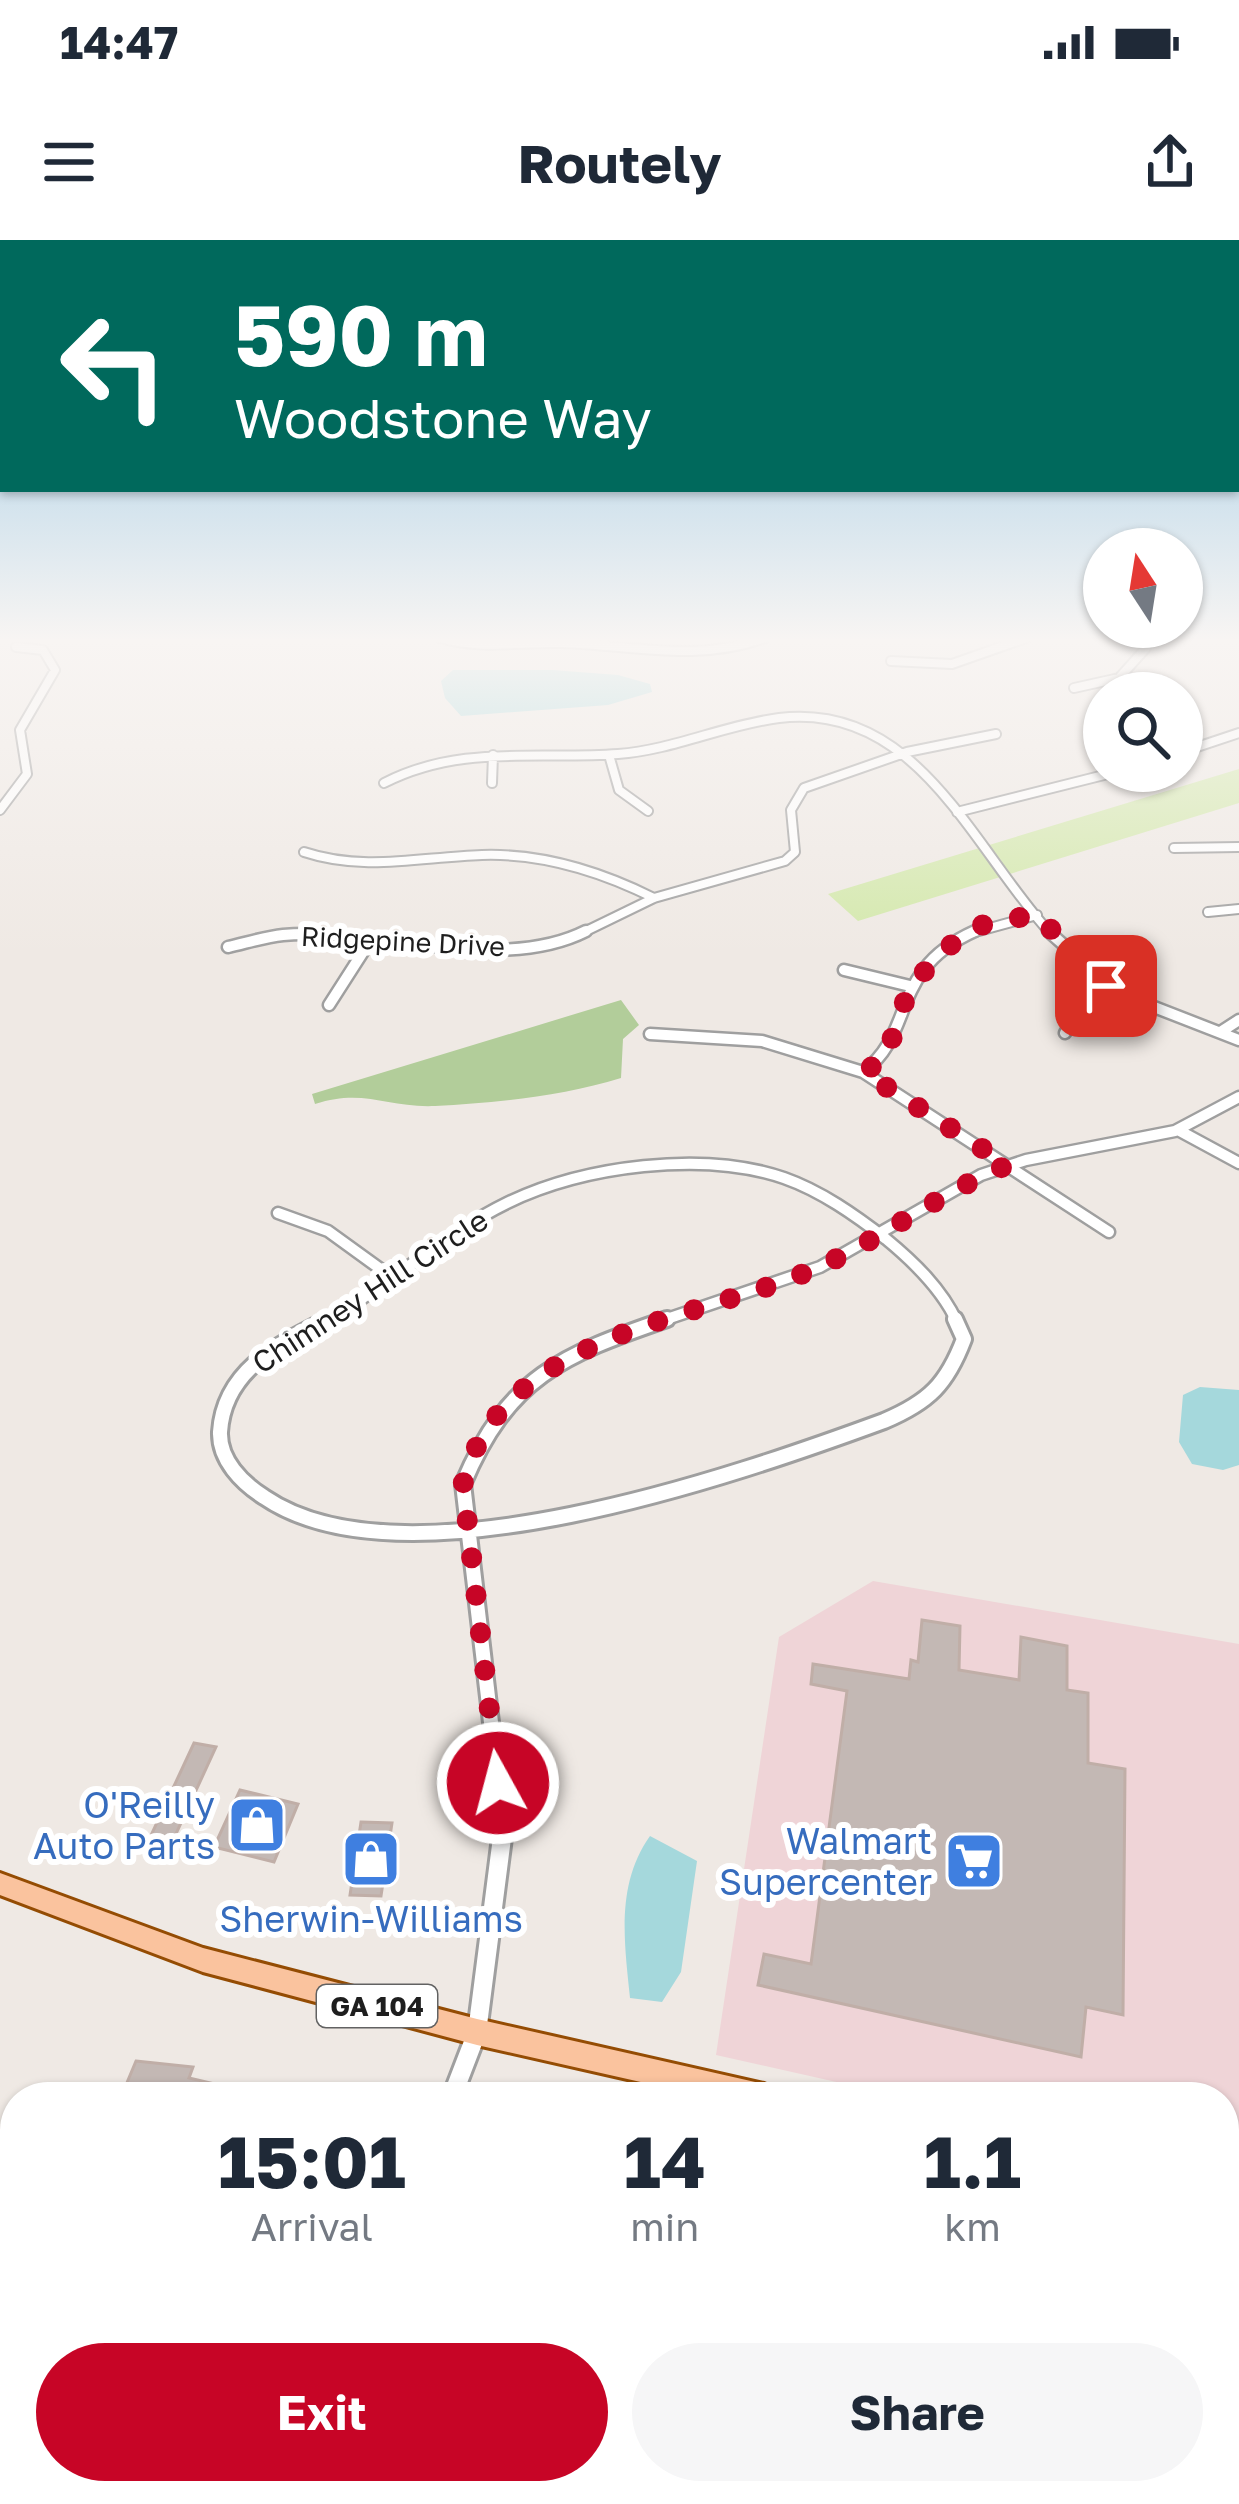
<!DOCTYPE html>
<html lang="en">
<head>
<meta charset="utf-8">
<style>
	:root { --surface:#fff; --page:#f6f6f7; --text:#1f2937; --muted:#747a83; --accent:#c70526 }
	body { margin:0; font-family:"Golos Text",sans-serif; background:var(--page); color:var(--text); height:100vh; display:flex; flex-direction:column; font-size:45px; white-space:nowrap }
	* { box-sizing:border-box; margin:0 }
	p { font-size:39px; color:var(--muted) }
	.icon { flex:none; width:66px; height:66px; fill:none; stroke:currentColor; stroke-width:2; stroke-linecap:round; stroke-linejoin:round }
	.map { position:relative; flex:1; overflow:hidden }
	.drawer { position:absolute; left:0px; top:1842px; width:1239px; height:423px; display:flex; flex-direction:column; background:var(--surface); border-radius:48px 48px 0 0; box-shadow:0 3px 9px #0004 }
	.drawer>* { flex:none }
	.top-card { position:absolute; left:0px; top:0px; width:1239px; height:252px; box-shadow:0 3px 9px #0004; background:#00695c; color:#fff; overflow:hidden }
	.needle { width:78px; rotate:348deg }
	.tools { position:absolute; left:1083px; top:288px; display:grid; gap:24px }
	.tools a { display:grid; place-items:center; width:120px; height:120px; border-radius:50%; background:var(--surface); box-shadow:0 3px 9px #0004; font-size:60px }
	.pin { position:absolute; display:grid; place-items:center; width:102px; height:102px; color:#fff; margin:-51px; border-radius:24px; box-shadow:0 6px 18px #0006 }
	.me { position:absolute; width:132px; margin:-66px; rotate:353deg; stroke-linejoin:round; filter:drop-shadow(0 0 9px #0008) }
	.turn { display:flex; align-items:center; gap:42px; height:252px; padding:0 36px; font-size:54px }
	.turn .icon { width:156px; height:156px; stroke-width:2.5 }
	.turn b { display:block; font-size:84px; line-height:102px }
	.eta { display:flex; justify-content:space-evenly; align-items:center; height:204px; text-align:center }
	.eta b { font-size:72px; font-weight:700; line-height:84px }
	.action { display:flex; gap:24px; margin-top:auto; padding:24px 36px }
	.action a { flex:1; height:138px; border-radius:72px; background:var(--accent); color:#fff; font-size:48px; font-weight:700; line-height:138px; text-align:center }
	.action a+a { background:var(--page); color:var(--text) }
	.status { display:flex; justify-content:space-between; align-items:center; height:84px; padding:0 60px; background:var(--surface); direction:ltr }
	.status svg { height:33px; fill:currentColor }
	header { display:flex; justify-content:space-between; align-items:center; height:156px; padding:0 36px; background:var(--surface); font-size:54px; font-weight:700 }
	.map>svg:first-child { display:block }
	.commercial { fill:#efd4d7 }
	.grass { fill:#d3e8ab }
	.forest { fill:#b2cd9a }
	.water { fill:#a5d8dc }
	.building { fill:#c3b8b4; stroke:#c0aea7; stroke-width:3 }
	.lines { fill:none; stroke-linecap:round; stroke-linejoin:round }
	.minor-far3-casing { stroke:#9f9f9f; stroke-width:12 }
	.minor-far2-casing { stroke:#9f9f9f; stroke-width:15 }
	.minor-far1-casing { stroke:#9f9f9f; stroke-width:20 }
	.minor-casing { stroke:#9f9f9f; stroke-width:24 }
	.primary-casing { stroke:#944c03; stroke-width:6 }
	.minor-far3 { stroke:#fff; stroke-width:8 }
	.minor-far2 { stroke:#fff; stroke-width:10 }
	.minor-far1 { stroke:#fff; stroke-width:14 }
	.minor { stroke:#fff; stroke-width:18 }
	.primary { fill:#fac39e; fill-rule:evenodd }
	.route { stroke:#c70526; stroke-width:21; stroke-dasharray:0 37.8 }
	.labels { text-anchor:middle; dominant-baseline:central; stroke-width:12; stroke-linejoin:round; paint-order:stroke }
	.far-street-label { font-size:27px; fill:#1e1e1e; stroke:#fff }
	.shield { fill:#fff; stroke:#626262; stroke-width:3 }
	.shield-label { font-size:27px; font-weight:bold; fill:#1e1e1e }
	.street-label { font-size:30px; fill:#1e1e1e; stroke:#fff }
	.near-shop-label { font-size:36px; fill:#366cbe; stroke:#fff; text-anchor:end }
</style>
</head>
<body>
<div class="status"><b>14:47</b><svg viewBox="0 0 49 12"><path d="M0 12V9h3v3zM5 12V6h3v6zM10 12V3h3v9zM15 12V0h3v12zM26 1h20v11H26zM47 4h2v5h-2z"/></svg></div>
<header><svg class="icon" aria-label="menu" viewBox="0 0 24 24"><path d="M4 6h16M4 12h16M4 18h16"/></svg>Routely<svg class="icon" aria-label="share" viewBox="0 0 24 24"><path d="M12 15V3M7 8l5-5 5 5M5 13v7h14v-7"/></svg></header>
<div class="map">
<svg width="1239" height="2264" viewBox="0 0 1239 2264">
	<rect width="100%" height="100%" fill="#efe9e4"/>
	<path class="commercial" d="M873 1341 1239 1404V1933L1224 1930V1857H903L716 1815 779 1397Z"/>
	<path class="grass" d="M1239 529V563L858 681 828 654Z"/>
	<path class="forest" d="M621 760 639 785 623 799 621 838C562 856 497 863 435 866 387 868 364 848 315 864L312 854Z"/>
	<path class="water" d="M453 430H552L618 435 650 444 652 452 608 465 461 476 445 458 441 441Z
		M1200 1147 1239 1150V1225L1223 1230 1192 1224 1179 1202 1183 1155Z
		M650 1596 697 1621 681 1732 662 1762 630 1758C624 1700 616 1644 650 1596Z"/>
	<path class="building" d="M922 1380 960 1386 959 1430 1019 1440 1021 1397 1067 1406V1450L1088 1453V1523L1125 1529 1123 1775 1086 1767 1081 1817 758 1745 764 1714 811 1724 847 1451 811 1444 813 1424 909 1439 911 1420 918 1422Z
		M194 1503 216 1507 169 1609 147 1604Z
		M240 1550 298 1564 274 1622 214 1607Z
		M361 1582 392 1583 381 1656 350 1655Z
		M136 1821 193 1827 189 1838 215 1844 210 1857H121Z"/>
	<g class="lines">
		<g class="minor-far3-casing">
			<path id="minor-far3" d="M440 398C481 410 519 402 561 403 632 405 696 423 765 398
				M891 421 952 424 1026 398
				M1119 438 1170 451
				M1074 448 1119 438 1146 408 1144 398
				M1182 512 1239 493
				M609 515 619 550 648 571
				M384 543C460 504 536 520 618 514 673 510 724 485 779 478 917 461 973 609 1051 694
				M492 543 493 515
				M0 570 27 534 20 490 55 430 43 410 16 407
				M957 572 1120 531
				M1174 608 1239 607
				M304 612C364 632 421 617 482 615 543 613 600 631 654 658
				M1208 672 1239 669
				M580 694 654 658 785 621 795 612 791 570 804 548 907 512 996 494
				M968 694 1037 675"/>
		</g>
		<g class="minor-far2-casing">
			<path id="minor-far2" d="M1048 691 1118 753 1239 800
				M228 707C246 703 264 697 283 695 374 687 499 735 586 691
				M844 730 910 746
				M329 765 370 701
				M1222 791 1239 780
				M1065 793 1081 767 1106 746
				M650 794 762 801 863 832 1109 992
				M863 832C917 792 888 730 975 691
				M1178 890 1239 923
				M278 973 328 991 397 1041
				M322 1082C387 1049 441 995 507 963 583 926 703 910 784 938 821 951 855 975 886 999 914 1022 942 1049 957 1082
				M658 1082 820 1027 981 935 1026 920 1175 891 1239 857"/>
		</g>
		<g class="minor-far1-casing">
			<path id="minor-far1" d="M328 1079C279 1104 224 1130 220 1192 219 1220 242 1243 264 1257 403 1352 737 1235 884 1181 929 1162 947 1144 964 1099L955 1079
				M504 1593 463 1244C508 1137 562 1115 667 1079"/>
		</g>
		<g class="minor-casing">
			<path id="minor" d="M452 1857 477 1792 503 1590
				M98 2264 106 2250"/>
		</g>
		<g class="primary-casing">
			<path id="primary" d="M0 1633 203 1708 477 1779 764 1844 773 1848 777 1857H707L477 1805 203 1732 0 1655Z
				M1224 1947 1239 1950V1978L1224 1973Z"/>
		</g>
		<use href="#minor-far3" class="minor-far3"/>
		<use href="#minor-far2" class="minor-far2"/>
		<use href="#minor-far1" class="minor-far1"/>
		<use href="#minor" class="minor"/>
		<use href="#primary" class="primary"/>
	</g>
	<linearGradient id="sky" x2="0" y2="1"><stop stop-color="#8dc2e3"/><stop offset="0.56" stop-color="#f8f5f3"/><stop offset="1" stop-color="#f8f5f3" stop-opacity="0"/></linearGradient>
	<rect width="1239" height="715" fill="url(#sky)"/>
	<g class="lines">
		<path class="route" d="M498 1543 463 1244C500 1094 696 1081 814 1029 881 1000 940 952 1008 925L863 832 885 819 910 746 961 695 989 682 1037 675 1106 746"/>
	</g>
	<defs>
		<g id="shop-square" transform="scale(3)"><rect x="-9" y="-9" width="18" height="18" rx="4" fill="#3f7fe0" stroke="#fff"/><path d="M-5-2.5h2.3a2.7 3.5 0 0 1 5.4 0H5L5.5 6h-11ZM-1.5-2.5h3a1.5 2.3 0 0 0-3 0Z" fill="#fff"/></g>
		<g id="supermarket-square" transform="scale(3)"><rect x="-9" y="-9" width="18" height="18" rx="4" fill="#3f7fe0" stroke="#fff"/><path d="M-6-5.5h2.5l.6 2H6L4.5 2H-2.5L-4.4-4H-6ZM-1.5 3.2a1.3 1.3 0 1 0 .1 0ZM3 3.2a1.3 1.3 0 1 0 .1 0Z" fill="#fff"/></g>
	</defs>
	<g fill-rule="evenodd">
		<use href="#shop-square" x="257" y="1585"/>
		<use href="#shop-square" x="371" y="1619"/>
		<use href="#supermarket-square" x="974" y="1621"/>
	</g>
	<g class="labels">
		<g class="far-street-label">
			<text transform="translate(403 701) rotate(3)">Ridgepine Drive</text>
		</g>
		<rect class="shield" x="317" y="1745" width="120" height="42" rx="9"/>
		<g class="shield-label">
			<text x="377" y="1766">GA 104</text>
		</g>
		<g class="street-label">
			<text transform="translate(370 1051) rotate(-33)">Chimney Hill Circle</text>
		</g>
		<g class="near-shop-label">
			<text x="215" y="1564">O'Reilly<tspan x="215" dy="41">Auto Parts</tspan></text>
			<text x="932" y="1600">Walmart<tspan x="932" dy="41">Supercenter</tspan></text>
			<text x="371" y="1678" text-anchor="middle">Sherwin-Williams</text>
		</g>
	</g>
</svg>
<div class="tools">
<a><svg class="needle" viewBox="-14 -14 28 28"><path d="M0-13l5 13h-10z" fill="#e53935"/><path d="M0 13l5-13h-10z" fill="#747a83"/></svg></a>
<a><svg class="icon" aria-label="search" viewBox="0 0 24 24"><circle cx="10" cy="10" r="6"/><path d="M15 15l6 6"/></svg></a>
</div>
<div class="pin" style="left:1106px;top:746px;background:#d93025"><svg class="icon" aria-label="arrive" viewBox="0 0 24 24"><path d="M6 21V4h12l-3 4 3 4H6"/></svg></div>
<svg class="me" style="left:498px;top:1543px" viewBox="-20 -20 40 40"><circle r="17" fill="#c70526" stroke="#fff" stroke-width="3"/><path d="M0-11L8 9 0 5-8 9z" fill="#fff"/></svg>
<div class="top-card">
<div class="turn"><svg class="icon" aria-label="left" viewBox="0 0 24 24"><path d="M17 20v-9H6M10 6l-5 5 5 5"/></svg><div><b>590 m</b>Woodstone Way</div></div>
</div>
<section class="drawer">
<div class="eta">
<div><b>15:01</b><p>Arrival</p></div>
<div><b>14</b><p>min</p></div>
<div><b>1.1</b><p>km</p></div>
</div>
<div class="action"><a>Exit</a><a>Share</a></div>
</section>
</div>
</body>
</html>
